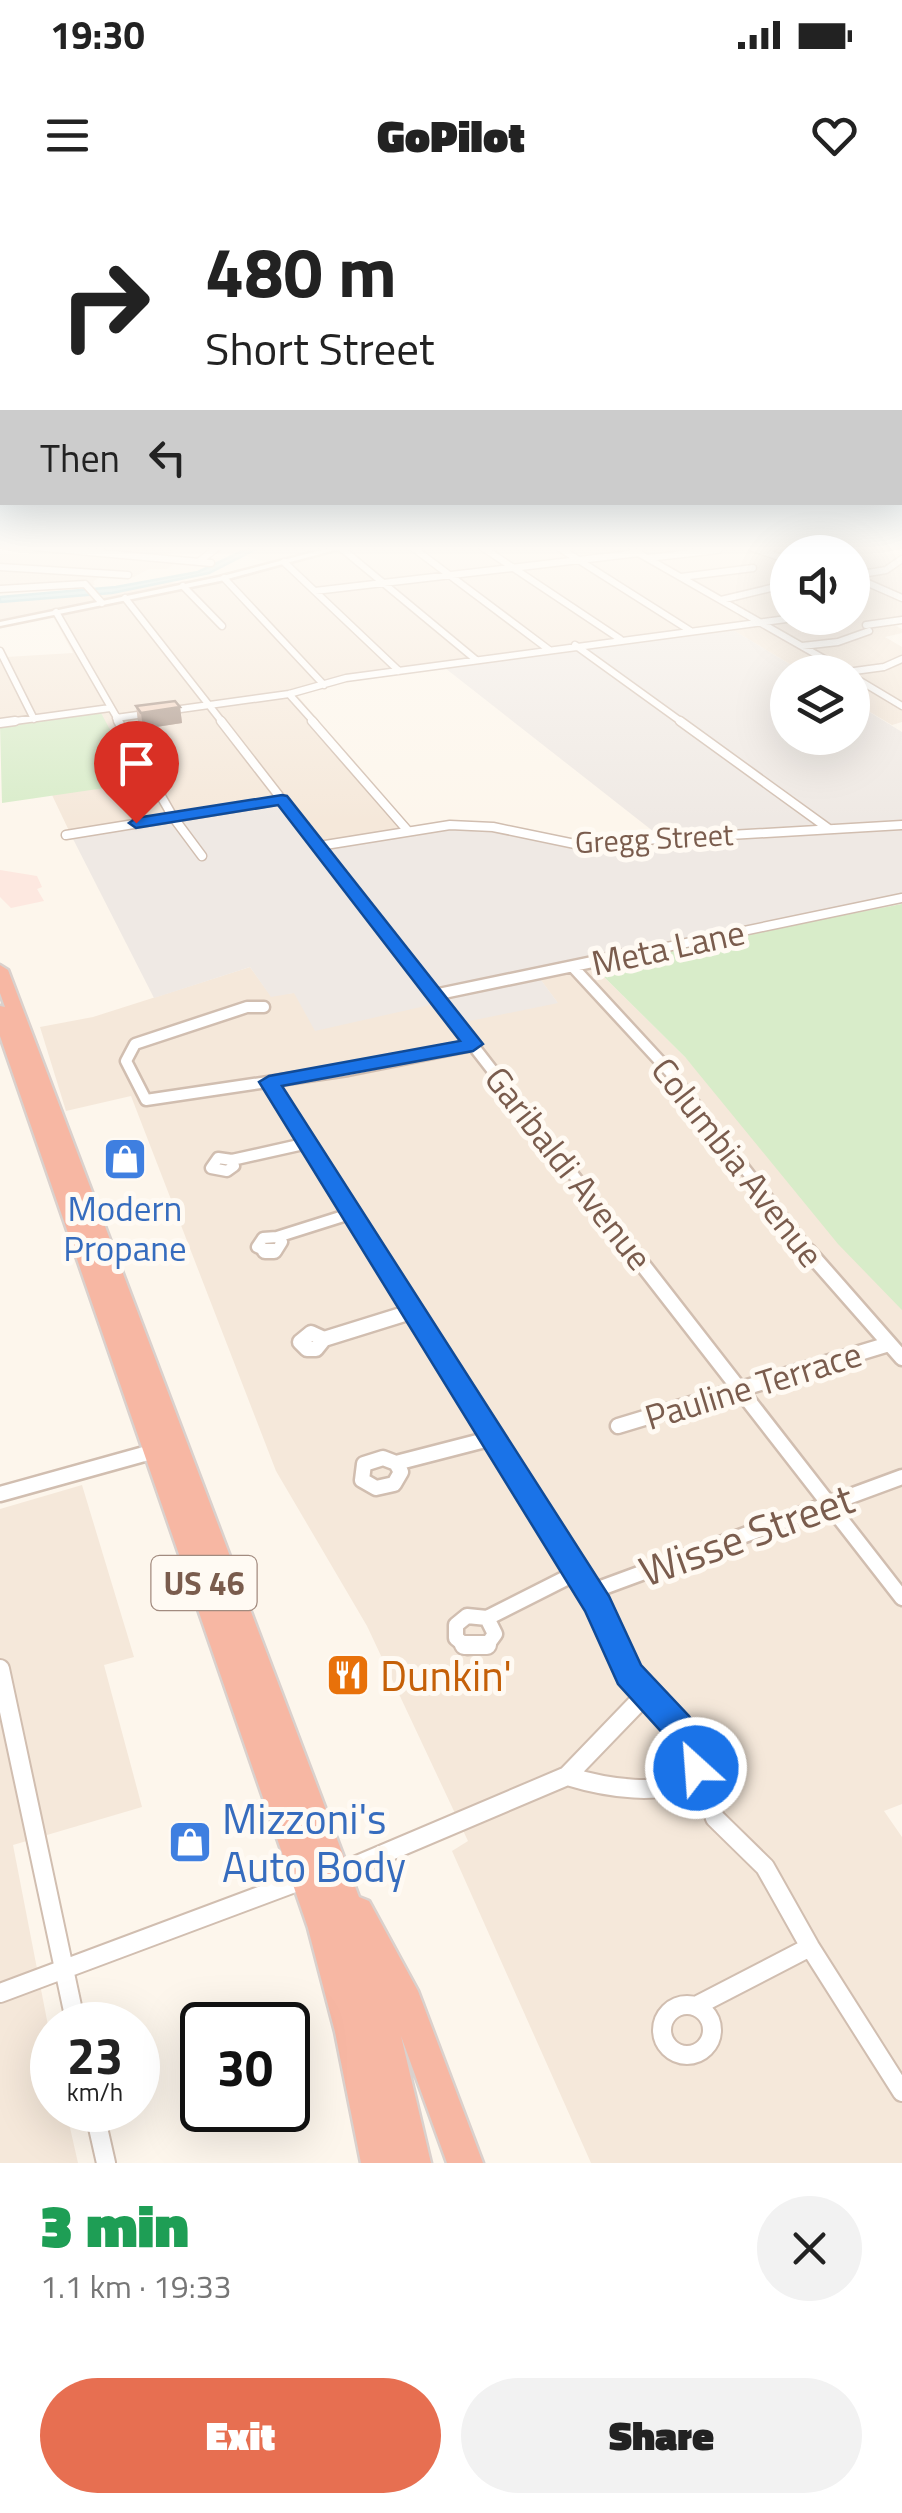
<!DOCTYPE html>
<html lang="en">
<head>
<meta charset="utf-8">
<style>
	:root { --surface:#fff; --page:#f2f2f2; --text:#222; --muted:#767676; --accent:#e76f51 }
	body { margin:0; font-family:"Titillium Web",sans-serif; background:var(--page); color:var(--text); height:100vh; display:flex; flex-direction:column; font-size:38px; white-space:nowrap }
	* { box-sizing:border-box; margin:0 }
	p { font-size:32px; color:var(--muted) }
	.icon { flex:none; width:55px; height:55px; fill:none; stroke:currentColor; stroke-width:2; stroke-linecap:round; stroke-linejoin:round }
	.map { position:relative; height:1963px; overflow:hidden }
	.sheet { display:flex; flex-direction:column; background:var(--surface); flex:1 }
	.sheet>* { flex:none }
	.guide { position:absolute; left:0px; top:0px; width:902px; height:305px; box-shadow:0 10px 40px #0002; background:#fff; color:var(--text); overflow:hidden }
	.tools { position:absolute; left:770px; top:335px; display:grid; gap:20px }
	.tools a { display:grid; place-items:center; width:100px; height:100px; border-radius:50%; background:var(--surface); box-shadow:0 10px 40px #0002; font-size:50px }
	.speed { position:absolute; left:30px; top:1802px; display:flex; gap:20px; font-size:50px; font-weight:700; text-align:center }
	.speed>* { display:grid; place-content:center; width:130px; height:130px; border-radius:50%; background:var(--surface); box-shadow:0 10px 40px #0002; line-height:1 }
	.speed small { font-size:25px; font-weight:400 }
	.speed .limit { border:5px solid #111; border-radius:15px; background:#fff; color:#111 }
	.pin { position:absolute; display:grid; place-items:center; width:85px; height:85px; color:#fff; margin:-102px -42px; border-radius:50% 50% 50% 0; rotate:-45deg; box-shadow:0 0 10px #0007 }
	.pin .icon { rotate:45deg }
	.me { position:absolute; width:110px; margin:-55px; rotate:334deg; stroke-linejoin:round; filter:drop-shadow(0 0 8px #0008) }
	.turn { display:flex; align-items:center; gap:35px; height:210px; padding:0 40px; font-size:45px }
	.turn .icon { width:130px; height:130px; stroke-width:2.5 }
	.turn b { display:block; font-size:70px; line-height:85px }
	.then { display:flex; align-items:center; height:95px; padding:0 40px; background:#0003; gap:20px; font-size:38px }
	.round { display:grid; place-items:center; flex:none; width:105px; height:105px; border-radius:52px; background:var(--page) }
	.headline { display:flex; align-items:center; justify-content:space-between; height:170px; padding:0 40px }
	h1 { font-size:60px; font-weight:800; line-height:75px; color:#1e9e55 }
	.action { display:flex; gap:20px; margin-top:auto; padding:20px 40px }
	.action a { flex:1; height:115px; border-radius:60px; background:var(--accent); color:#fff; font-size:40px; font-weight:800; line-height:115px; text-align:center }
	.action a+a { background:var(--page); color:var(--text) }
	.status { display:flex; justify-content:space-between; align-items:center; height:70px; padding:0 50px; background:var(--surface); direction:ltr }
	.status svg { height:28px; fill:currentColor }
	header { display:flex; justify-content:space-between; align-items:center; height:130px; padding:0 40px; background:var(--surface); font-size:45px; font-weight:800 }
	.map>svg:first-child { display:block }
	.residential { fill:#f5e8da; fill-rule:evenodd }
	.commercial { fill:#fde8e0 }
	.industrial { fill:#efe9e4 }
	.green { fill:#d8ecc9 }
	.water { fill:#bfe3e8; stroke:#a5d3da; stroke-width:2.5 }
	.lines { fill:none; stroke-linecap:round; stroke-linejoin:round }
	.street-far4-casing { stroke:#d1beb0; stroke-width:9 }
	.street-far3-casing { stroke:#d1beb0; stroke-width:11 }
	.street-far2-casing { stroke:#d1beb0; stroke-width:15 }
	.street-far1-casing { stroke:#d1beb0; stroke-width:19 }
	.street-casing { stroke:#d1beb0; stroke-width:22 }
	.secondary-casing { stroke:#d6c0b0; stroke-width:5 }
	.highway-casing { stroke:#dad1cd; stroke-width:5 }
	.street-far4 { stroke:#fff; stroke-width:6 }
	.street-far3 { stroke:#fff; stroke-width:8 }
	.street-far2 { stroke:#fff; stroke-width:10 }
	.street-far1 { stroke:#fff; stroke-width:14 }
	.street { stroke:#fff; stroke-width:18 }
	.secondary { fill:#fff; fill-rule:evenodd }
	.highway { fill:#f7b7a3; fill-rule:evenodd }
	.wall { fill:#d1b7a8 }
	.shaded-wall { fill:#aa9588 }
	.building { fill:#f3d5c3; stroke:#aa9588; stroke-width:2.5 }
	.route { fill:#1a73e8; stroke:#114b97; stroke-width:2.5 }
	.labels { text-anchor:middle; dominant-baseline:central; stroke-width:10; stroke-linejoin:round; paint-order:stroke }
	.far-street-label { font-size:30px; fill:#7a5c4d; stroke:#fffaf3 }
	.shield { fill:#fffaf3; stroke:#a28b7f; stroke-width:2.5 }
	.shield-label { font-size:32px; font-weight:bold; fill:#7a5c4d }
	.street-label { font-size:35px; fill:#7a5c4d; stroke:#fffaf3 }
	.shop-label { font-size:35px; fill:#366cbe; stroke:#fffaf3 }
	.near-street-label { font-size:42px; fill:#7a5c4d; stroke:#fffaf3 }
	.near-food-label { font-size:42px; fill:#c56008; stroke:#fffaf3; text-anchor:start }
	.near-shop-label { font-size:42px; fill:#366cbe; stroke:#fffaf3; text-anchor:start }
</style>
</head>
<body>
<div class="status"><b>19:30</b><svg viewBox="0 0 49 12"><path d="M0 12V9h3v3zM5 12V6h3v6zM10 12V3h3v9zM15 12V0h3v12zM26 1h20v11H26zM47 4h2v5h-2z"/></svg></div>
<header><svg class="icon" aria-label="menu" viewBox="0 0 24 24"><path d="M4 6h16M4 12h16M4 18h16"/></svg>GoPilot<svg class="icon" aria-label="heart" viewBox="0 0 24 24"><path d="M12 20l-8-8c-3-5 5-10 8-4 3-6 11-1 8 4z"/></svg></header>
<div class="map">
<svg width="902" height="1963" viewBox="0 0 902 1963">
	<rect width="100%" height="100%" fill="#fdf6ec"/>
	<path class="residential" d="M0 347H180L166 356H186L167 369H149L134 377 102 375 93 382 95 385 0 392Z
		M260 347H902V422L892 424 902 429V433L885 437 902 447V522L892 525 853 502 852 472H803L728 427 360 478 297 495 413 632 320 645 71 635 52 595 139 582 0 525V450L6 457 73 453 50 411 0 423V402L112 393 167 381 182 385 272 364 243 355ZM788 352H852V418H788Z
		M590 763 685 857 902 1107V1604L884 1611 902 1637V1963H591L452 1651 468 1641 367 1426 276 1271 131 896 66 911 40 827 93 817 250 767 271 796 293 793 444 802H557L537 775Z
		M82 1285 134 1457 104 1465 142 1607 13 1645 52 1846V1910H66L78 1963H0V1309Z"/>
	<path class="commercial" d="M0 670 37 676 42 687 37 689 44 701 11 708 0 697Z"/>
	<path class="industrial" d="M728 427 803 472H788V538H852L853 502 902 532V704L538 776 558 803 460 823 443 802 315 831 294 793 271 797 250 767 154 798 71 635 283 599 320 645 436 627H485L549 642 663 639 445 468Z"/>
	<path class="green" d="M101 513 139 583 2 603 0 525Z
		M902 704V1110L838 1044 685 857 590 763Z"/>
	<path class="water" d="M251 347H260L209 373 112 393 0 402V397L116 387 198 372Z"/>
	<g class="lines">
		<g class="street-far4-casing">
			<path id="street-far4" d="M34 347 211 363
				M412 347 548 449
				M482 347 620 439
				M558 347 689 430
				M750 347 788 360
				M341 348 475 459
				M633 350 847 472 884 467 902 459
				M827 352 830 347
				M648 358 718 350
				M201 360 218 347
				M284 362 399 471
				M0 367 128 375
				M856 375 886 370 902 359
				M852 376 902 398
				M681 377 753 368
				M224 378 324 485
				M85 384 102 403
				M183 386 222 426
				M0 389 85 384
				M315 391 639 353
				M125 398 223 523
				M721 400 788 384
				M56 412 120 523
				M866 425 902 420
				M575 445 683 523
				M802 446 838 442 869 431
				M0 451 34 519
				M852 476 902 506
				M289 494 315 523
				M116 518 289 494 346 478 794 418
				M0 523 110 508"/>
		</g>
		<g class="street-far3-casing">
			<path id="street-far3" d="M118 521 173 617 202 656
				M221 521 401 753
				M312 521 408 631
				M680 521 829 629
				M0 523 15 521
				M66 635 282 600
				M319 646 450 625 493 627 575 644 902 625
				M638 753 902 698"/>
		</g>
		<g class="street-far2-casing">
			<path id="street-far2" d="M399 750 634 1053
				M573 767 669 871 810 1053
				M434 795 650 750
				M264 807H247L135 844 126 861 146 900 348 870 473 845
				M269 882 377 1053
				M218 958 232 960 234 966 227 971 211 968Z
				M232 960 308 943
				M277 1037 282 1042 277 1050 268 1052 257 1047 263 1038Z
				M277 1037 353 1013"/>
		</g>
		<g class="street-far1-casing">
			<path id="street-far1" d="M265 1051H274
				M375 1051 598 1405 618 1447
				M632 1051 902 1398
				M808 1051 902 1158
				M311 1133 324 1139 316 1149H307L300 1142Z
				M324 1139 414 1111
				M618 1226 889 1144
				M383 1258 396 1263 401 1272 394 1284 376 1288 362 1280 364 1264Z
				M396 1263 493 1238
				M0 1294 155 1251
				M590 1392 902 1277
				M467 1416 487 1418 495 1434 487 1445 467 1447 456 1438V1425Z
				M487 1418 578 1372"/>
		</g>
		<g class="street-casing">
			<path id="street" d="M464 1445H487
				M617 1445 630 1474 689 1544 715 1618 765 1667 810 1747 902 1892
				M0 1469 76 1825
				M567 1576C613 1590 654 1594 701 1581
				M336 1674 567 1576 646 1494
				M0 1793 305 1679
				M662 1830a25 25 0 1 1 50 0a25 25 0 1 1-50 0Z
				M696 1806 810 1747
				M94 1910 106 1963"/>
		</g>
		<g class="secondary-casing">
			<path id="secondary" d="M333 347H346L220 381 0 426V422L219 377Z"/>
		</g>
		<g class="highway-casing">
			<path id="highway" d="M0 765 8 770 359 1697 369 1701 418 1791 483 1963H447L401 1836 431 1963H361L335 1832 308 1728 0 836V806L5 807 0 793Z"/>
		</g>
		<use href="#street-far4" class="street-far4"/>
		<use href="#street-far3" class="street-far3"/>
		<use href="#street-far2" class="street-far2"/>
		<use href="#street-far1" class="street-far1"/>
		<use href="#street" class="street"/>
		<use href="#secondary" class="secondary"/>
		<use href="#highway" class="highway"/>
	</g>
	<path class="wall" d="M136 506 180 507 182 523 143 529 138 522Z"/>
	<path class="shaded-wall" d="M180 507 182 523 143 529 141 513Z"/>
	<path class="building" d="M175 501 180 507 141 513 136 506Z"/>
	<linearGradient id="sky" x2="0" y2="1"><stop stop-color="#97c7e8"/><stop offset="0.56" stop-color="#fefbf6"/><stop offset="1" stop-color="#fefbf6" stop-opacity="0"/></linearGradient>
	<rect width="902" height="622" fill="url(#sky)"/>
	<path class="route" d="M282 595 287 596 483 844 473 851 282 886 609 1396 641 1465 689 1516 706 1544 713 1568 708 1578 696 1583 684 1578 666 1537 618 1484 585 1411 259 882 269 876 460 841 278 605 136 628 129 623 136 618Z"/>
	<defs>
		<g id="shop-square" transform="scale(2.25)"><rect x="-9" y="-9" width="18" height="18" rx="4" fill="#3f7fe0" stroke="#fffaf3"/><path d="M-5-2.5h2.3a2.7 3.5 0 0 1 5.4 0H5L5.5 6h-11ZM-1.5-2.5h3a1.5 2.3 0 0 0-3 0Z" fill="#fff"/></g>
		<g id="restaurant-square" transform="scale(2.25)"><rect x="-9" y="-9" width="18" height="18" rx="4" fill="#e8710a" stroke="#fffaf3"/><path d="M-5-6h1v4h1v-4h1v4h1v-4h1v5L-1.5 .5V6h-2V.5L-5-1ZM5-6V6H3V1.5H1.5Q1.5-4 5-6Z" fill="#fff"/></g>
	</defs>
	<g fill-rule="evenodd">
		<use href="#shop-square" x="125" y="959"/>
		<use href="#restaurant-square" x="348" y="1475"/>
		<use href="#shop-square" x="190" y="1642"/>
	</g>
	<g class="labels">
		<g class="far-street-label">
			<text transform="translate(654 638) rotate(-3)">Gregg Street</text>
		</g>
		<rect class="shield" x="151.5" y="1356" width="105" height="54" rx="8"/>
		<g class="shield-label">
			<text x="204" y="1383">US 46</text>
		</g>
		<g class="street-label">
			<text transform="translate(668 747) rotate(-12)">Meta Lane</text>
			<text transform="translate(738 962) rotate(52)">Columbia Avenue</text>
			<text transform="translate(569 968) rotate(52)">Garibaldi Avenue</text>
			<text transform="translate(753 1185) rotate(-17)">Pauline Terrace</text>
		</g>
		<g class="shop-label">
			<text x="125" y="1008">Modern<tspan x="125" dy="40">Propane</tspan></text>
		</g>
		<g class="near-street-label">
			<text transform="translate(746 1334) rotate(-20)">Wisse Street</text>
		</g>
		<g class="near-food-label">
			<text x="380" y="1475">Dunkin'</text>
		</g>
		<g class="near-shop-label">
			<text x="222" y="1618">Mizzoni's<tspan x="222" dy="48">Auto Body</tspan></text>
		</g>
	</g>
</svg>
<div class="tools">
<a><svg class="icon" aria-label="sound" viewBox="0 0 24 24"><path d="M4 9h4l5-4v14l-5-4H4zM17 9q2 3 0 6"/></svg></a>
<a><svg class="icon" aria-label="layers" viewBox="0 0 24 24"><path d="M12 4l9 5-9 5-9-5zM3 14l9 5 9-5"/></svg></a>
</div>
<div class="speed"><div>23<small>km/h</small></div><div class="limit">30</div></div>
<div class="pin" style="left:136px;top:623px;background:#d93025"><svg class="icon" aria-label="arrive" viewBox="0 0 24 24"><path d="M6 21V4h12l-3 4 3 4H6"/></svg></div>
<svg class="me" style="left:696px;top:1568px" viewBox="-20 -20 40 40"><circle r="17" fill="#1a73e8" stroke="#fff" stroke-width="3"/><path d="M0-11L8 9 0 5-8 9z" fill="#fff"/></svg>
<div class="guide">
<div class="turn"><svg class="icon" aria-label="right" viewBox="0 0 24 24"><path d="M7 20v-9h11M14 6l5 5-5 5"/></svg><div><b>480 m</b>Short Street</div></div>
<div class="then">Then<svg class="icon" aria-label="left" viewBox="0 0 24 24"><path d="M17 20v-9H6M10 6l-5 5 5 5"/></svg></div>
</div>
</div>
<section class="sheet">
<div class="headline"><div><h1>3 min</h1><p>1.1 km · 19:33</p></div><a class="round"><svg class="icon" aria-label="close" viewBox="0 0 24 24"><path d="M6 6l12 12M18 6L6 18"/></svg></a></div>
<div class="action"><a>Exit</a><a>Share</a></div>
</section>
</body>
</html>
